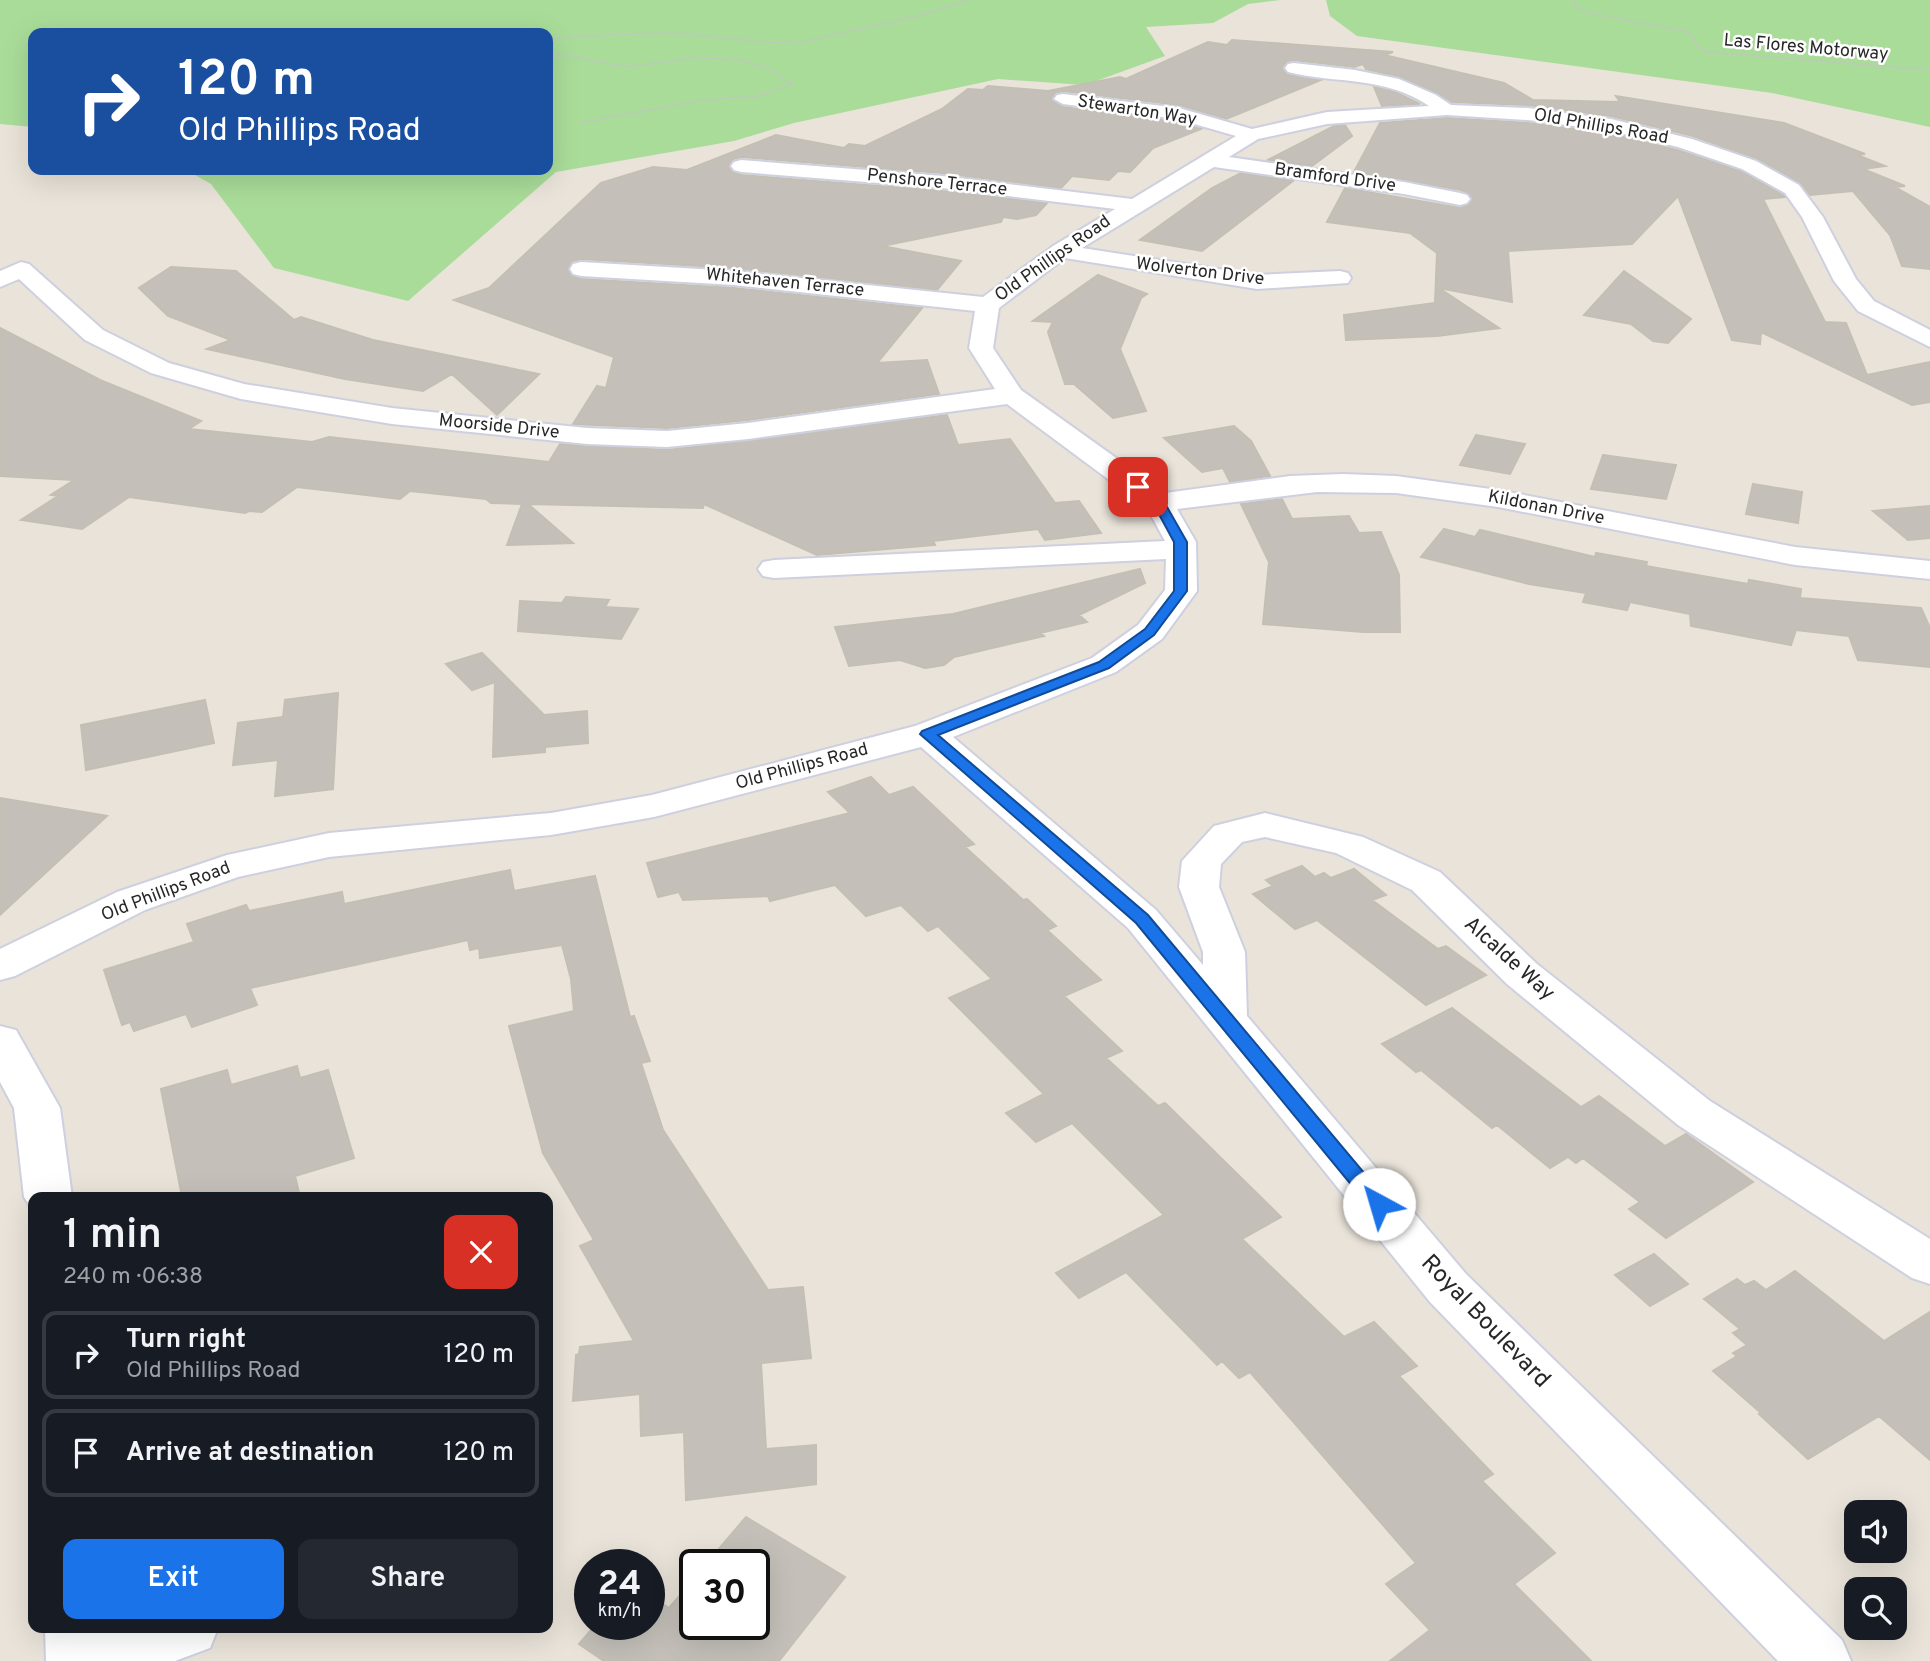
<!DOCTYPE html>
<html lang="en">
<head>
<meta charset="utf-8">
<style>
	:root { --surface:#171b24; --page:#242831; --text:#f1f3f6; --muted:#9ea1a6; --line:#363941; --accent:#1a73e8 }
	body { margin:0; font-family:Overpass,sans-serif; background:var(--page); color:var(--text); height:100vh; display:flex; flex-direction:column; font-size:26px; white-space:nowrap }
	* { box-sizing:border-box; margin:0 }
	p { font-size:23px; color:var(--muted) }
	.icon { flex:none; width:38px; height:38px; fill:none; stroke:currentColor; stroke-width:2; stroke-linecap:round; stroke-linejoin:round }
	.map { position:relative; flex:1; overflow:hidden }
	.drawer { position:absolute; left:28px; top:1192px; width:525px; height:441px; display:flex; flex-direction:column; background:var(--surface); border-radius:14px; box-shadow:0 7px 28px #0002 }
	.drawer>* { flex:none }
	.guide { position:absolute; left:28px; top:28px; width:525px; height:147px; border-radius:14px; box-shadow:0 7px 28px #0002; background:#1a4fa0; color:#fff; overflow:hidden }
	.buttons { position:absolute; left:1844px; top:1500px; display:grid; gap:14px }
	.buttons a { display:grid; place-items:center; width:63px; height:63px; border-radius:14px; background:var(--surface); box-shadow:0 7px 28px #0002; font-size:35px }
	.speed { position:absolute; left:574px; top:1549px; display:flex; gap:14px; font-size:35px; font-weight:700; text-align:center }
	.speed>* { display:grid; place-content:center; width:91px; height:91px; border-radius:50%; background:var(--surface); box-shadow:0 7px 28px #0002; line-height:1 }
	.speed small { font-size:18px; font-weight:400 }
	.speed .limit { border:4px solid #111; border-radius:10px; background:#fff; color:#111 }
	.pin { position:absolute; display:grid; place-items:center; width:60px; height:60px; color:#fff; margin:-30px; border-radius:14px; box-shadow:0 4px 10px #0006 }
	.me { position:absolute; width:77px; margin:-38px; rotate:321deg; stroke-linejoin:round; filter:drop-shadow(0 0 5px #0008) }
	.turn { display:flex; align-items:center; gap:24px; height:147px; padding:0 35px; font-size:32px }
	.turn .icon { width:91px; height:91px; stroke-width:2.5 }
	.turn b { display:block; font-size:49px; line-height:60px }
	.round { display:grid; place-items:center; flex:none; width:74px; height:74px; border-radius:14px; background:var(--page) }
	.head { display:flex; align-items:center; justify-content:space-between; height:119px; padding:0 35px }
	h1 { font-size:42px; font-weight:600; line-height:52px }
	.button { display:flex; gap:14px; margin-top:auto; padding:14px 35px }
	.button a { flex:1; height:80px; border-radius:14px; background:var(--accent); color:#fff; font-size:28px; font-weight:600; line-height:80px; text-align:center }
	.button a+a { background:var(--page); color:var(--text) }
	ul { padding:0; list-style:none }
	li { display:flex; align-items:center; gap:21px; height:88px; margin:0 14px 10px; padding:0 21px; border:4px solid var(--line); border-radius:14px }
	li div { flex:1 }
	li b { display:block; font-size:26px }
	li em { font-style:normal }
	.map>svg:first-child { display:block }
	.green { fill:#a9dc99 }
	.building { fill:#c4c0b9; stroke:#c3bfb3; stroke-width:2 }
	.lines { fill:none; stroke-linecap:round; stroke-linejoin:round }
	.minor-casing { stroke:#ced0df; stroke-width:4 }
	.path { stroke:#c3c3c3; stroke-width:2; stroke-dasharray:2.5 2; stroke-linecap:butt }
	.minor { fill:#fff; fill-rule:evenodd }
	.route { fill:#1a73e8; stroke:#114b97; stroke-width:2 }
	.labels { text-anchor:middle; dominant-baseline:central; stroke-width:5; stroke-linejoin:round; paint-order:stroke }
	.far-street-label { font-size:18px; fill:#272727; stroke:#fff }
	.street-label { font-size:21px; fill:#272727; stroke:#fff }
	.near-street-label { font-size:24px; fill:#272727; stroke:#fff }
</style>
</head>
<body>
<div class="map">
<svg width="1930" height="1661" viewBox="0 0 1930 1661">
	<rect width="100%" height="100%" fill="#e9e3d9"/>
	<path class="green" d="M0 0H1280L1248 4 1213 23 1146 27 1165 56 1085 85 998 79 794 123 734 141 556 172 408 301 274 268 211 184 186 170H548V33H33V127L0 124Z
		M1326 0H1930V127L1772 93 1357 36 1330 16Z"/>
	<path class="building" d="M1232 40 1393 52 1384 55 1504 83 1533 100 1620 102 1616 96 1784 123 1865 154 1857 155 1885 166 1863 169 1905 186 1895 187 1930 207V269L1902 266 1890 235 1853 191 1810 195 1800 183 1757 159 1693 136 1611 116 1528 105 1452 102 1437 93 1400 77 1366 69 1363 64 1354 67 1294 60 1288 61 1283 66 1286 74 1321 80 1226 119 1179 105 1063 91 1055 93 1051 100 1063 107 1176 122 1201 129 1153 148 1130 172 1118 171 1109 180 1072 176 1061 188 942 173 741 157 733 159 729 164 732 172 741 175 942 191 1047 203 1036 215 1017 219 1003 217 1001 222 882 246 961 261 937 290 734 268 581 259 572 261 568 268 571 275 581 279 734 288 922 308 877 363 927 360 939 394 748 420 667 428 573 424 597 386 606 388 614 357 454 300 489 288 601 183 653 167 687 170 776 135 844 148 849 144 865 146 942 109 968 89 983 90 988 86 1048 91 1120 77 1126 79 1208 42 1227 45Z
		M1374 87 1395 92 1420 104 1382 106Z
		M1447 118 1528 123 1611 134 1677 150 1741 171 1783 195 1785 197 1763 199 1825 322 1846 323 1867 375 1930 362V402L1912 405 1761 332 1760 344 1732 340 1678 196 1632 244 1508 251 1512 302 1439 288 1499 328 1437 336 1346 340 1344 315 1435 303 1437 253 1410 233 1327 222 1345 188 1460 208 1469 205 1472 197 1461 190 1354 172 1380 123Z
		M1345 125 1352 136 1312 166 1268 160 1334 126Z
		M1241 173 1293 181 1202 251 1140 240 1212 188Z
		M171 267 236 271 294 320 301 317 373 340 539 374 497 415 452 374 423 391 345 379 207 349 231 340 168 316 139 288Z
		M1624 271 1691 319 1668 343 1653 341 1631 324 1584 315Z
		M1098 275 1147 294 1141 298 1120 349 1146 411 1113 418 1074 384H1065L1048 332 1053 322 1033 321Z
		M0 328 100 380 201 421 189 429 312 442 329 437 549 462 560 444 667 450 947 415 958 445 1010 439 1055 503 1079 501 1101 533 1045 540 1038 529 933 541 935 545 817 555 704 504 703 508 528 504 573 543 507 545 522 504 491 503 486 499 410 491 400 499 297 487 262 512 249 511 245 513 129 497 82 529 21 520 58 496 51 495 74 480 0 476Z
		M1234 426 1251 441 1270 476 1230 482 1223 468 1202 472 1164 438Z
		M1476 435 1525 444 1510 474 1460 465Z
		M1603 455 1676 465 1666 499 1591 489Z
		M1753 484 1802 492 1798 523 1746 514Z
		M1282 499 1292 519 1349 516 1359 533 1381 532 1399 575 1400 632H1363L1263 624 1269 562 1241 504Z
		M1930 506V538L1908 540 1873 511Z
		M1444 529 1475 537 1480 530 1595 557 1596 553 1647 562 1646 566 1748 584 1749 580 1801 589 1800 598 1921 608 1930 628V667L1858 660 1849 636 1796 630 1791 645 1691 626 1690 614 1630 602 1627 610 1583 602 1586 593 1529 584 1421 557Z
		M1140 569 1145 583 1079 615 1087 622 1040 633 1044 636 954 657 944 665 925 668 900 660 849 666 835 627 953 614Z
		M566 597 609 600 605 607 638 609 621 639 518 631 520 601 562 603Z
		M482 653 544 715 587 711 588 743 545 747V752L493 757 495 682 472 690 446 664Z
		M338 693 333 789 275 796 278 760 233 765 238 723 283 717 285 700Z
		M205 700 214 743 86 770 81 725Z
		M871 777 889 795 913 787 974 844 965 847 1023 900 1027 899 1056 926 1047 930 1101 980 1064 996 1122 1051 1106 1058 1158 1106 1165 1103 1281 1217 1242 1239 1344 1337 1374 1322 1417 1366 1399 1376 1493 1474 1482 1481 1555 1553 1514 1584 1591 1661H1390L1430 1630 1386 1584 1416 1563 1250 1372 1239 1378 1222 1361 1217 1365 1126 1272 1079 1298 1056 1273 1164 1215 1072 1123 1036 1142 1006 1113 1044 1094 949 998 992 979 938 926 928 931 901 905 866 916 835 885 770 901 768 896 683 900 679 892 658 897 647 863 850 813 828 792Z
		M0 798 107 816 0 915Z
		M1302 866 1315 877 1324 873 1331 878 1354 869 1386 895 1372 900 1438 949 1446 946 1486 975 1426 1005 1317 920 1295 929 1253 894 1273 886 1266 880Z
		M510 870 514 891 595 876 630 1017 634 1016 650 1061 641 1063 663 1130 768 1290 803 1287 811 1358 761 1363 766 1449 816 1445V1484L686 1500 684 1432 641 1436 640 1394 573 1401 576 1355 579 1354 580 1347 634 1341 580 1246 594 1240 543 1153 509 1026 574 1011 571 979 562 945 480 958 479 948 470 950 468 940 250 988 257 1005 192 1027 186 1014 134 1031 130 1022 122 1025 104 970 194 942 187 924 246 905 249 911 342 892 344 904Z
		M1452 1008 1581 1107 1599 1096 1665 1146 1686 1134 1753 1182 1666 1238 1629 1209 1640 1202 1583 1158 1576 1163 1568 1157 1550 1168 1497 1125 1492 1128 1421 1070 1416 1072 1382 1044Z
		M297 1066 300 1078 328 1070 354 1158 295 1176 300 1197H182L161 1089 227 1070 231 1085Z
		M1654 1254 1688 1284 1650 1306 1615 1275Z
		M1795 1271 1884 1341 1930 1312V1460L1879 1416 1808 1459 1759 1414 1761 1413 1713 1371 1737 1356 1733 1353 1747 1345 1733 1333 1740 1329 1704 1299 1737 1279 1745 1285 1754 1281 1766 1290Z
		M746 1517 845 1577 779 1661H604L579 1644 596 1624H649V1595L669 1608 695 1578V1624H754V1564H706Z"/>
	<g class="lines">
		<g class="minor-casing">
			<path id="minor" d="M1294 63 1355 70 1399 79 1436 95 1451 105 1528 108 1611 119 1692 139 1756 161 1799 185 1823 217 1856 279 1874 301 1930 330V347L1858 311 1834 281 1802 217 1785 193 1742 169 1678 147 1611 131 1528 120 1447 115 1327 124 1258 139 1229 157 1404 182 1460 193 1467 195 1470 199 1467 203 1460 205 1404 194 1214 167 1082 248 1257 275 1340 271 1348 273 1351 278 1348 283 1257 289 1065 258 999 308 993 348 1021 390 1165 493 1290 476 1343 474 1396 476 1498 490 1795 547 1930 561V579L1795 565 1498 507 1396 493 1317 492 1177 509 1196 542 1197 591 1162 639 1116 672 953 737 1156 910 1203 965V952L1179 887 1182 861 1214 826 1265 813 1363 837 1440 872 1537 964 1710 1101 1930 1239V1284L1912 1278 1678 1125 1507 984 1412 890 1336 853 1265 837 1242 842 1221 864 1219 887 1245 952 1247 1016 1466 1274 1842 1640 1851 1661H1778L1430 1302 1128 928 921 747 654 817 551 835 329 857 238 877 145 910 15 976 0 980V949L117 892 227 855 329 833 551 813 652 795 915 726 1092 658 1138 625 1165 590 1166 559 774 578 763 576 758 569 763 562 774 560 1165 541 1147 508 1007 404 748 439 667 447 587 444 392 424 241 399 151 373 85 340 19 279 0 287V271L21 262 29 264 103 330 169 363 244 384 392 408 587 428 667 431 748 423 995 389 969 348 975 311 734 285 581 276 573 274 570 269 573 264 581 262 734 271 983 297 1053 246 1115 209 942 188 741 172 734 170 731 166 734 162 741 160 942 176 1132 199 1236 136 1177 119 1063 104 1054 99 1057 95 1063 94 1179 108 1252 129 1327 112 1429 106C1386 76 1336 84 1288 72L1285 68 1288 64Z
				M0 1026 16 1030 60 1108 72 1197H33V1211L24 1197 14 1108 0 1082Z
				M45 1628H218L210 1648 175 1661H46Z"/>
		</g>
		<path class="path" d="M1573 0 1575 6 1588 13 1685 31 1694 37C1694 47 1700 49 1709 52L1930 70
			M548 40 578 36 677 33 772 43 803 42 921 15 970 0
			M548 52 627 67 694 58 740 60 769 68 792 84 758 96 697 101 579 123"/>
		<use href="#minor" class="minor"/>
	</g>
	<path class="route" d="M1134 485H1142L1163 500 1187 542V591L1154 635 1109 668 938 735 1148 915 1386 1199 1389 1204 1386 1210 1379 1212 1372 1210 1136 923 920 734 922 731 1099 662 1145 629 1174 591V542L1154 505 1134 490Z"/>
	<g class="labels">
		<g class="far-street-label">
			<text transform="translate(1806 48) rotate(5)">Las Flores Motorway</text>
			<text transform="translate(1137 111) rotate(9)">Stewarton Way</text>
			<text transform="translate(1601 127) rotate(10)">Old Phillips Road</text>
			<text transform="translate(1335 178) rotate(8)">Bramford Drive</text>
			<text transform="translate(937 183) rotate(6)">Penshore Terrace</text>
			<text transform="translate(1053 259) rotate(-35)">Old Phillips Road</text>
			<text transform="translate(1200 272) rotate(7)">Wolverton Drive</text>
			<text transform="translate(785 283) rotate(6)">Whitehaven Terrace</text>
			<text transform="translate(499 427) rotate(6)">Moorside Drive</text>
			<text transform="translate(1546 508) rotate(11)">Kildonan Drive</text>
			<text transform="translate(802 767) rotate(-15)">Old Phillips Road</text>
			<text transform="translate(166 892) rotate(-21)">Old Phillips Road</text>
		</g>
		<g class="street-label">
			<text transform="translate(1509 959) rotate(42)">Alcalde Way</text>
		</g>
		<g class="near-street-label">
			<text transform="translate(1485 1322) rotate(46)">Royal Boulevard</text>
		</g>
	</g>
</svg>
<div class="buttons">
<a><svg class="icon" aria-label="sound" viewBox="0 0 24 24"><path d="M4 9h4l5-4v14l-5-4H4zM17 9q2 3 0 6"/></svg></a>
<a><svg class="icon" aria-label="search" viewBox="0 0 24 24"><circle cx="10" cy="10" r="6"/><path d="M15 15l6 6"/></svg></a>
</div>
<div class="speed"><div>24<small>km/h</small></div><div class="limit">30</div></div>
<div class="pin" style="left:1138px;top:487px;background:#d93025"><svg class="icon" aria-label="arrive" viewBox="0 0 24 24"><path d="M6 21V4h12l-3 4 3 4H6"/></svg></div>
<svg class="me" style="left:1379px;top:1204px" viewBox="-20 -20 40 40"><circle r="19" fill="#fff"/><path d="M0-13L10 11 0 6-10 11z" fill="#1a73e8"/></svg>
<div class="guide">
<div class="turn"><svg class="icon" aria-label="right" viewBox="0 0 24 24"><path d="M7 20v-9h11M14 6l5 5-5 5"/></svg><div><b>120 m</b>Old Phillips Road</div></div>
</div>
<section class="drawer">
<div class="head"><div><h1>1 min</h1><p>240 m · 06:38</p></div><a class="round" style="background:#d93025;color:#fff"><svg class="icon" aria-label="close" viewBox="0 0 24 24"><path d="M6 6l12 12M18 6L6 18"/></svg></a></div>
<ul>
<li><svg class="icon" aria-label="right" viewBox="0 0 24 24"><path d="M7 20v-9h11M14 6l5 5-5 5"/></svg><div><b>Turn right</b><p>Old Phillips Road</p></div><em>120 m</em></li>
<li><svg class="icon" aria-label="arrive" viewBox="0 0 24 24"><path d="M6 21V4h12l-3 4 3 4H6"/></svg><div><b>Arrive at destination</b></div><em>120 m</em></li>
</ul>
<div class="button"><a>Exit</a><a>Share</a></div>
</section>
</div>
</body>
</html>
